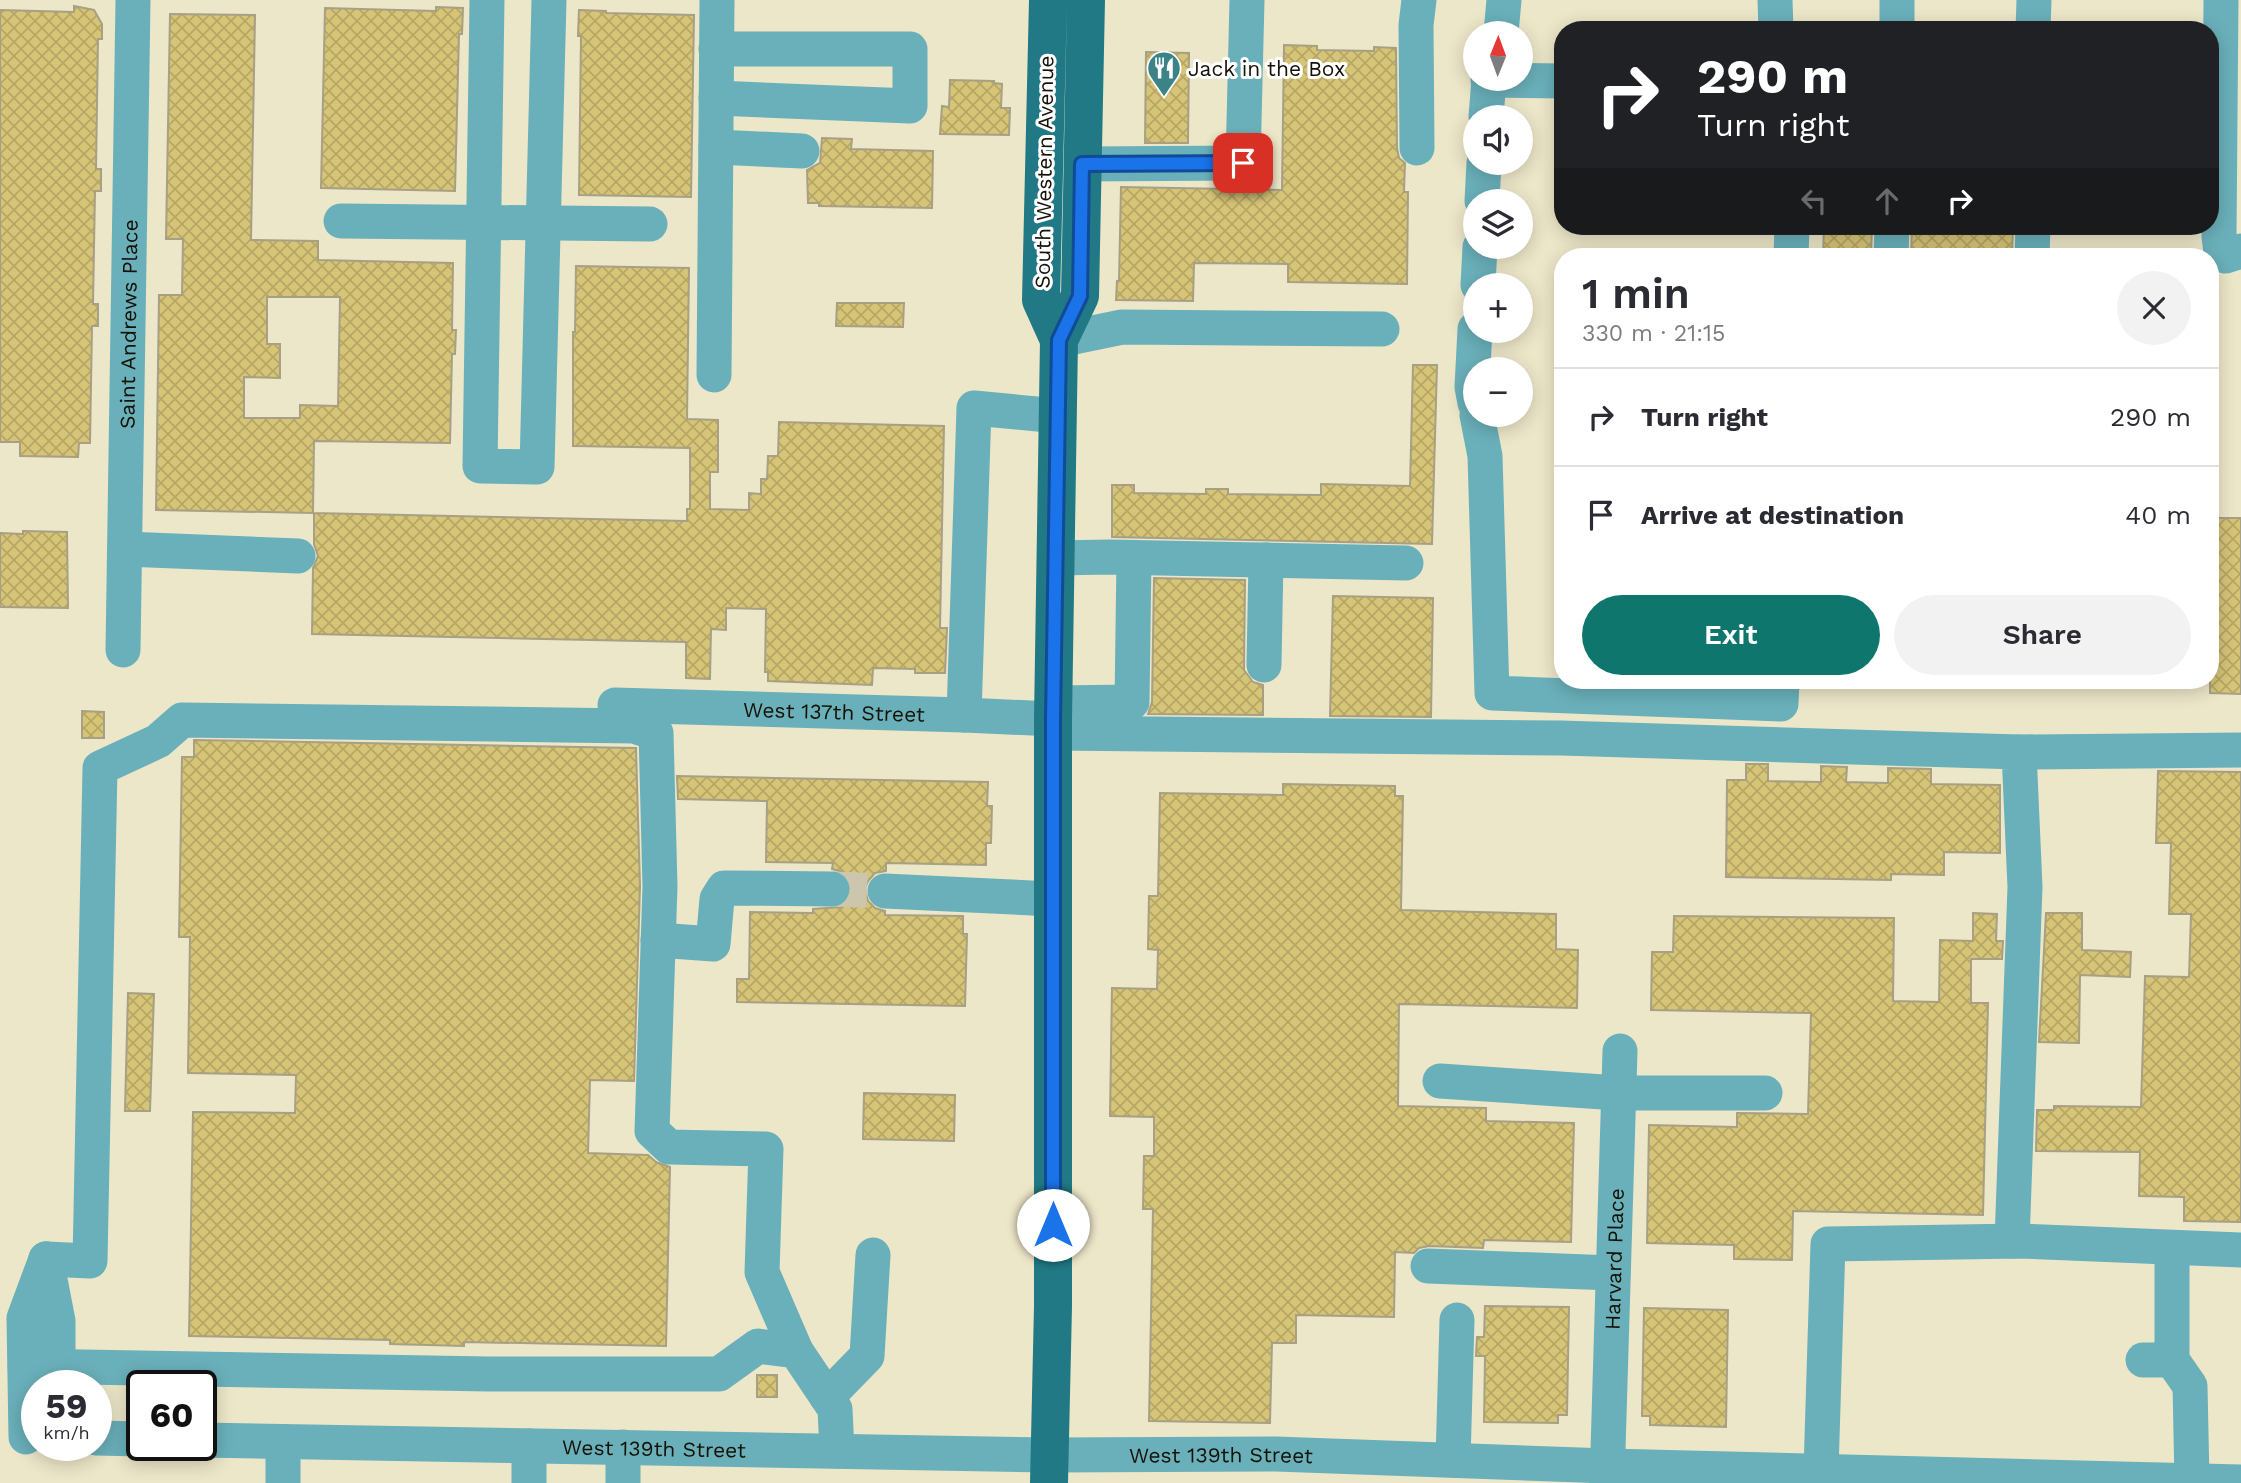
<!DOCTYPE html>
<html lang="en">
<head>
<meta charset="utf-8">
<style>
	:root { --surface:#fff; --page:#f2f2f3; --text:#2b2b33; --muted:#7c7c81; --line:#e1e1e2; --accent:#0f766e }
	body { margin:0; font-family:"Work Sans",sans-serif; background:var(--page); color:var(--text); height:100vh; display:flex; flex-direction:column; font-size:26px; white-space:nowrap }
	* { box-sizing:border-box; margin:0 }
	p { font-size:23px; color:var(--muted) }
	.icon { flex:none; width:38px; height:38px; fill:none; stroke:currentColor; stroke-width:2; stroke-linecap:round; stroke-linejoin:round }
	.map { position:relative; flex:1; overflow:hidden }
	.drawer { position:absolute; left:1554px; top:248px; width:665px; height:441px; display:flex; flex-direction:column; background:var(--surface); border-radius:28px; box-shadow:0 4px 18px #0003 }
	.drawer>* { flex:none }
	.guide { position:absolute; left:1554px; top:21px; width:665px; height:214px; border-radius:28px; box-shadow:0 4px 18px #0003; background:#202124; color:#fff; overflow:hidden }
	.needle { width:46px; rotate:1deg }
	.controls { position:absolute; left:1463px; top:21px; display:grid; gap:14px }
	.controls a { display:grid; place-items:center; width:70px; height:70px; border-radius:50%; background:var(--surface); box-shadow:0 4px 18px #0003; font-size:35px }
	.speed { position:absolute; left:21px; top:1370px; display:flex; gap:14px; font-size:35px; font-weight:700; text-align:center }
	.speed>* { display:grid; place-content:center; width:91px; height:91px; border-radius:50%; background:var(--surface); box-shadow:0 4px 18px #0003; line-height:1 }
	.speed small { font-size:18px; font-weight:400 }
	.speed .limit { border:4px solid #111; border-radius:10px; background:#fff; color:#111 }
	.pin { position:absolute; display:grid; place-items:center; width:60px; height:60px; color:#fff; margin:-30px; border-radius:14px; box-shadow:0 4px 10px #0006 }
	.me { position:absolute; width:77px; margin:-38px; rotate:0deg; stroke-linejoin:round; filter:drop-shadow(0 0 5px #0008) }
	.turn { display:flex; align-items:center; gap:24px; height:147px; padding:0 28px; font-size:32px }
	.turn .icon { width:91px; height:91px; stroke-width:2.5 }
	.turn b { display:block; font-size:49px; line-height:60px }
	.lanes { display:flex; align-items:center; height:66px; padding:0 28px; background:#0003; justify-content:center; gap:35px; direction:ltr }
	.lanes .off { opacity:.35 }
	.round { display:grid; place-items:center; flex:none; width:74px; height:74px; border-radius:37px; background:var(--page) }
	.head { display:flex; align-items:center; justify-content:space-between; height:119px; padding:0 28px }
	h1 { font-size:42px; font-weight:600; line-height:52px }
	.cta { display:flex; gap:14px; margin-top:auto; padding:14px 28px }
	.cta a { flex:1; height:80px; border-radius:42px; background:var(--accent); color:#fff; font-size:28px; font-weight:600; line-height:80px; text-align:center }
	.cta a+a { background:var(--page); color:var(--text) }
	ul { padding:0; list-style:none }
	li { display:flex; align-items:center; gap:21px; height:98px; padding:0 28px; border-top:2px solid var(--line) }
	li div { flex:1 }
	li b { display:block; font-size:26px }
	li em { font-style:normal }
	.map>svg:first-child { display:block }
	.building { fill:url(#building-cross-hatch); stroke:#a7a084; stroke-width:2; fill-rule:evenodd }
	.lines { fill:none; stroke-linecap:round; stroke-linejoin:round }
	.minor-tunnel { stroke:#ccc7ac; stroke-width:35; stroke-dasharray:35 18; stroke-linecap:butt }
	.minor { stroke:#6ab0ba; stroke-width:35 }
	.major { stroke:#207984; stroke-width:38 }
	.route-casing { stroke:#114b97; stroke-width:18 }
	.route { stroke:#1a73e8; stroke-width:12 }
	.labels { text-anchor:middle; dominant-baseline:central; stroke-width:6; stroke-linejoin:round; paint-order:stroke }
	.poi-label { font-size:21px; fill:#141107; stroke:#fff; text-anchor:start }
	.street-label { font-size:21px; fill:#141107; stroke:#fff }
</style>
</head>
<body>
<div class="map">
<svg width="2241" height="1483" viewBox="0 0 2241 1483">
	<defs>
		<pattern id="building-cross-hatch" width="8" height="8" patternUnits="userSpaceOnUse" patternTransform="scale(1.75)"><rect width="8" height="8" fill="#d6c477"/><path d="M0 0l8 8M0 8l8-8" fill="none" stroke="#b7a765"/></pattern>
	</defs>
	<rect width="100%" height="100%" fill="#ede7c9"/>
	<path class="building" d="M74 6 94 10 102 24V39H98L96 169H101V191H95L93 304H98V326H92L90 443H79L78 457 20 456V442H0V10L74 12Z
		M436 7 463 8 462 34H459L455 191 321 188 325 8 436 11Z
		M579 10 606 11V13L694 15 691 197 579 195 581 36H578Z
		M170 14 255 15 251 240 318 241V260L453 263 452 330H456L455 354H452L450 443 314 441 313 513 156 510 159 295H182L183 239H166ZM267 297H340L338 406 300 405V418H244V377L280 378V344H267Z
		M1284 45 1317 46V50L1374 51V47L1396 48 1397 148 1399 158 1405 163 1404 192H1408L1407 284 1288 282V264L1194 263 1193 301 1116 300 1117 281H1119L1121 187 1282 190Z
		M1146 52 1189 53 1188 143H1145Z
		M950 80 994 81V83L1002 84 1001 108H1010L1009 135 940 134 942 106 949 107Z
		M822 138 852 139 851 149 933 151 932 208 819 206V203H808L807 170 820 163Z
		M1824 226H1872L1871 257H1823Z
		M1912 226H2013L2012 257H1911Z
		M576 266 689 268 687 419 718 420V472H710V509L749 510V493L761 494V479H767L768 456H778L779 422 944 426 940 628H947L945 673H915V669L873 668 872 685 768 681V672H765L766 609 726 608V630L711 629 710 679 686 678V642L312 634 313 568 318 556 314 544V513L687 521V509H690V448L573 446V332H575Z
		M837 303H904L903 327 836 326Z
		M1413 365H1437L1432 544 1112 537V485H1134V493L1206 494V489H1228V494L1321 495V484L1410 486Z
		M2210 518H2241V694L2210 693Z
		M23 531 67 532 68 608 0 607V533L23 534Z
		M1154 578 1245 580 1244 670 1253 682 1263 685V715L1148 714 1152 702Z
		M1333 596 1433 598 1431 717 1330 716Z
		M82 711 104 712V738H82Z
		M194 740 636 748 640 886 634 1081 590 1080 588 1153 648 1155 656 1162 670 1167 666 1346 464 1342V1346L390 1344V1340L189 1336 193 1112 295 1113 296 1075 188 1073 190 937H179L182 757H194Z
		M1746 764H1768V781L1821 782V766L1847 767 1846 782 1888 783V768L1931 769V784L2000 785V853L1944 852V875L1891 874V880L1726 877 1727 780H1746Z
		M2158 771 2241 772V1222L2184 1221V1197L2139 1196 2140 1152 2036 1151 2037 1110H2054V1106L2141 1107 2145 976 2189 977 2191 914H2169L2171 843H2156Z
		M677 776 988 782 987 806H992L991 843H986V865L886 863V871L875 873 868 881 865 889 868 901 875 908 885 911V915L963 916V934H967L965 1006 737 1002V979H749L750 912 813 913V909L841 907 850 899 852 889 850 880 843 872 832 869 833 863 766 862 767 801 678 799Z
		M1283 784 1395 786V796H1403L1401 910 1556 914V949L1578 950 1577 1008 1399 1004 1398 1106 1486 1108V1121L1574 1123 1571 1242 1484 1240 1483 1248 1429 1246 1419 1248 1414 1253 1395 1252 1394 1317 1296 1315V1343H1272L1270 1423 1149 1421 1153 1209H1143L1144 1156H1154V1117L1110 1116 1112 988 1157 989 1158 950 1148 949 1149 896H1158L1160 793 1283 795Z
		M1973 913 1997 914 1996 941H2003L2002 959H1971V1003H1988L1983 1215 1793 1211 1792 1260 1734 1259V1245L1647 1243 1649 1125 1737 1127V1113L1808 1114 1811 1013 1651 1010 1652 952H1673L1674 916 1894 918 1893 1001 1939 1002 1940 940 1973 941Z
		M2046 913H2082V950L2131 952 2130 977 2080 975 2079 1043 2039 1042Z
		M128 993 154 994 150 1111H125Z
		M864 1093 955 1095 954 1141 863 1139Z
		M1485 1306 1569 1307 1567 1415H1558V1423L1484 1422 1485 1356H1476L1477 1337H1484Z
		M1644 1308 1728 1310 1726 1427 1650 1425V1416H1642Z
		M757 1375H777V1397H757Z"/>
	<g class="lines">
		<path class="minor-tunnel" d="M832 889 885 891"/>
		<g class="minor">
			<path d="M487 0 480 466 537 467 549 0"/>
			<path d="M1775 0 1776 30"/>
			<path d="M2221 0 2219 237 2221 252 2226 256 2241 251"/>
			<path d="M1897 30V0"/>
			<path d="M2033 30 2034 0"/>
			<path d="M1501 33 1504 0"/>
			<path d="M1488 80 1563 81"/>
			<path d="M716 98 910 106V49H716"/>
			<path d="M1486 117 1489 79"/>
			<path d="M716 147 802 151"/>
			<path d="M1417 148 1416 25 1419 0"/>
			<path d="M1082 164 1243 163 1247 0"/>
			<path d="M1482 201 1484 163"/>
			<path d="M341 221 650 224"/>
			<path d="M1791 257 1792 226"/>
			<path d="M1891 257 1892 226"/>
			<path d="M2032 257 2033 226"/>
			<path d="M1478 285 1480 247"/>
			<path d="M1475 329 1472 387 1475 403"/>
			<path d="M1059 340 1122 327 1382 329"/>
			<path d="M714 375 717 0"/>
			<path d="M1477 415 1485 456 1492 693 1781 704 1782 681"/>
			<path d="M125 549 298 556"/>
			<path d="M1055 558 1110 557 1406 563"/>
			<path id="s1" d="M123 650 133 0"/>
			<path d="M1264 665 1266 560"/>
			<path d="M1054 703 1132 702 1134 558"/>
			<path id="s2" d="M615 705 964 715 1053 719"/>
			<path d="M964 715 974 408 1058 416"/>
			<path d="M1053 733 1561 738 2019 752 2025 887 2012 1241"/>
			<path d="M2019 752 2241 750"/>
			<path d="M885 891 1053 899"/>
			<path d="M658 940 713 944 717 899 724 888 832 889"/>
			<path d="M1440 1081 1618 1093H1765"/>
			<path d="M2172 1248V1360L2190 1386 2192 1481"/>
			<path d="M46 1259 90 1261 100 768 158 741 182 720 634 726 656 733 660 886 652 1131 669 1147 766 1149 762 1272 796 1351"/>
			<path d="M46 1259 58 1321V1386"/>
			<path d="M1428 1266 1613 1273"/>
			<path d="M2143 1360H2172"/>
			<path d="M25 1366 489 1374H719L758 1346 796 1351 835 1409 837 1451"/>
			<path d="M827 1397 867 1356 873 1255"/>
			<path d="M26 1437 24 1318 46 1259"/>
			<path d="M96 1438 142 1439"/>
			<path id="s3" d="M201 1440 1050 1455 1276 1454 1608 1466 2241 1482"/>
			<path d="M623 1447V1483"/>
			<path d="M1453 1460 1457 1320"/>
			<path d="M1821 1471 1828 1244 2022 1241 2241 1250"/>
			<path d="M283 1483V1442"/>
			<path d="M529 1483V1446"/>
			<path id="s4" d="M1607 1483 1620 1051"/>
		</g>
		<path class="major" d="M1048 0 1041 300 1059 340 1053 719V1306L1049 1483
			M1059 340 1080 296 1086 0"/>
	</g>
	<g class="lines">
		<g class="route-casing">
			<path id="route" d="M1053 1225V719L1059 340 1080 296 1082 164 1243 163"/>
		</g>
		<use href="#route" class="route"/>
	</g>
	<defs>
		<g id="restaurant-pin" transform="scale(1.75)"><path d="M0 17L-7.5 6A9.5 9.5 0 1 1 7.5 6Z" fill="#3b8386" stroke="#fff"/><path d="M-5-6h1v4h1v-4h1v4h1v-4h1v5L-1.5 .5V6h-2V.5L-5-1ZM5-6V6H3V1.5H1.5Q1.5-4 5-6Z" fill="#fff"/></g>
	</defs>
	<g fill-rule="evenodd">
		<use href="#restaurant-pin" x="1164" y="68"/>
	</g>
	<g class="labels">
		<g class="poi-label">
			<text x="1188" y="68">Jack in the Box</text>
		</g>
		<g class="street-label">
			<text transform="translate(1044 172) rotate(-89)">South Western Avenue</text>
			<text stroke="none"><textPath href="#s1" startOffset="326">Saint Andrews Place</textPath></text>
			<text stroke="none"><textPath href="#s2" startOffset="219">West 137th Street</textPath></text>
			<text stroke="none"><textPath href="#s4" startOffset="224">Harvard Place</textPath></text>
			<text stroke="none"><textPath href="#s3" startOffset="453">West 139th Street</textPath></text>
			<text stroke="none"><textPath href="#s3" startOffset="1020">West 139th Street</textPath></text>
		</g>
	</g>
</svg>
<div class="controls">
<a><svg class="needle" viewBox="-14 -14 28 28"><path d="M0-13l5 13h-10z" fill="#e53935"/><path d="M0 13l5-13h-10z" fill="#7c7c81"/></svg></a>
<a><svg class="icon" aria-label="sound" viewBox="0 0 24 24"><path d="M4 9h4l5-4v14l-5-4H4zM17 9q2 3 0 6"/></svg></a>
<a><svg class="icon" aria-label="layers" viewBox="0 0 24 24"><path d="M12 4l9 5-9 5-9-5zM3 14l9 5 9-5"/></svg></a>
<a>+</a>
<a>−</a>
</div>
<div class="speed"><div>59<small>km/h</small></div><div class="limit">60</div></div>
<div class="pin" style="left:1243px;top:163px;background:#d93025"><svg class="icon" aria-label="arrive" viewBox="0 0 24 24"><path d="M6 21V4h12l-3 4 3 4H6"/></svg></div>
<svg class="me" style="left:1053px;top:1225px" viewBox="-20 -20 40 40"><circle r="19" fill="#fff"/><path d="M0-13L10 11 0 6-10 11z" fill="#1a73e8"/></svg>
<div class="guide">
<div class="turn"><svg class="icon" aria-label="right" viewBox="0 0 24 24"><path d="M7 20v-9h11M14 6l5 5-5 5"/></svg><div><b>290 m</b>Turn right</div></div>
<div class="lanes"><svg class="icon off" aria-label="left" viewBox="0 0 24 24"><path d="M17 20v-9H6M10 6l-5 5 5 5"/></svg><svg class="icon off" aria-label="ahead" viewBox="0 0 24 24"><path d="M12 20V5M6 11l6-6 6 6"/></svg><svg class="icon" aria-label="right" viewBox="0 0 24 24"><path d="M7 20v-9h11M14 6l5 5-5 5"/></svg></div>
</div>
<section class="drawer">
<div class="head"><div><h1>1 min</h1><p>330 m · 21:15</p></div><a class="round"><svg class="icon" aria-label="close" viewBox="0 0 24 24"><path d="M6 6l12 12M18 6L6 18"/></svg></a></div>
<ul>
<li><svg class="icon" aria-label="right" viewBox="0 0 24 24"><path d="M7 20v-9h11M14 6l5 5-5 5"/></svg><div><b>Turn right</b></div><em>290 m</em></li>
<li><svg class="icon" aria-label="arrive" viewBox="0 0 24 24"><path d="M6 21V4h12l-3 4 3 4H6"/></svg><div><b>Arrive at destination</b></div><em>40 m</em></li>
</ul>
<div class="cta"><a>Exit</a><a>Share</a></div>
</section>
</div>
</body>
</html>
